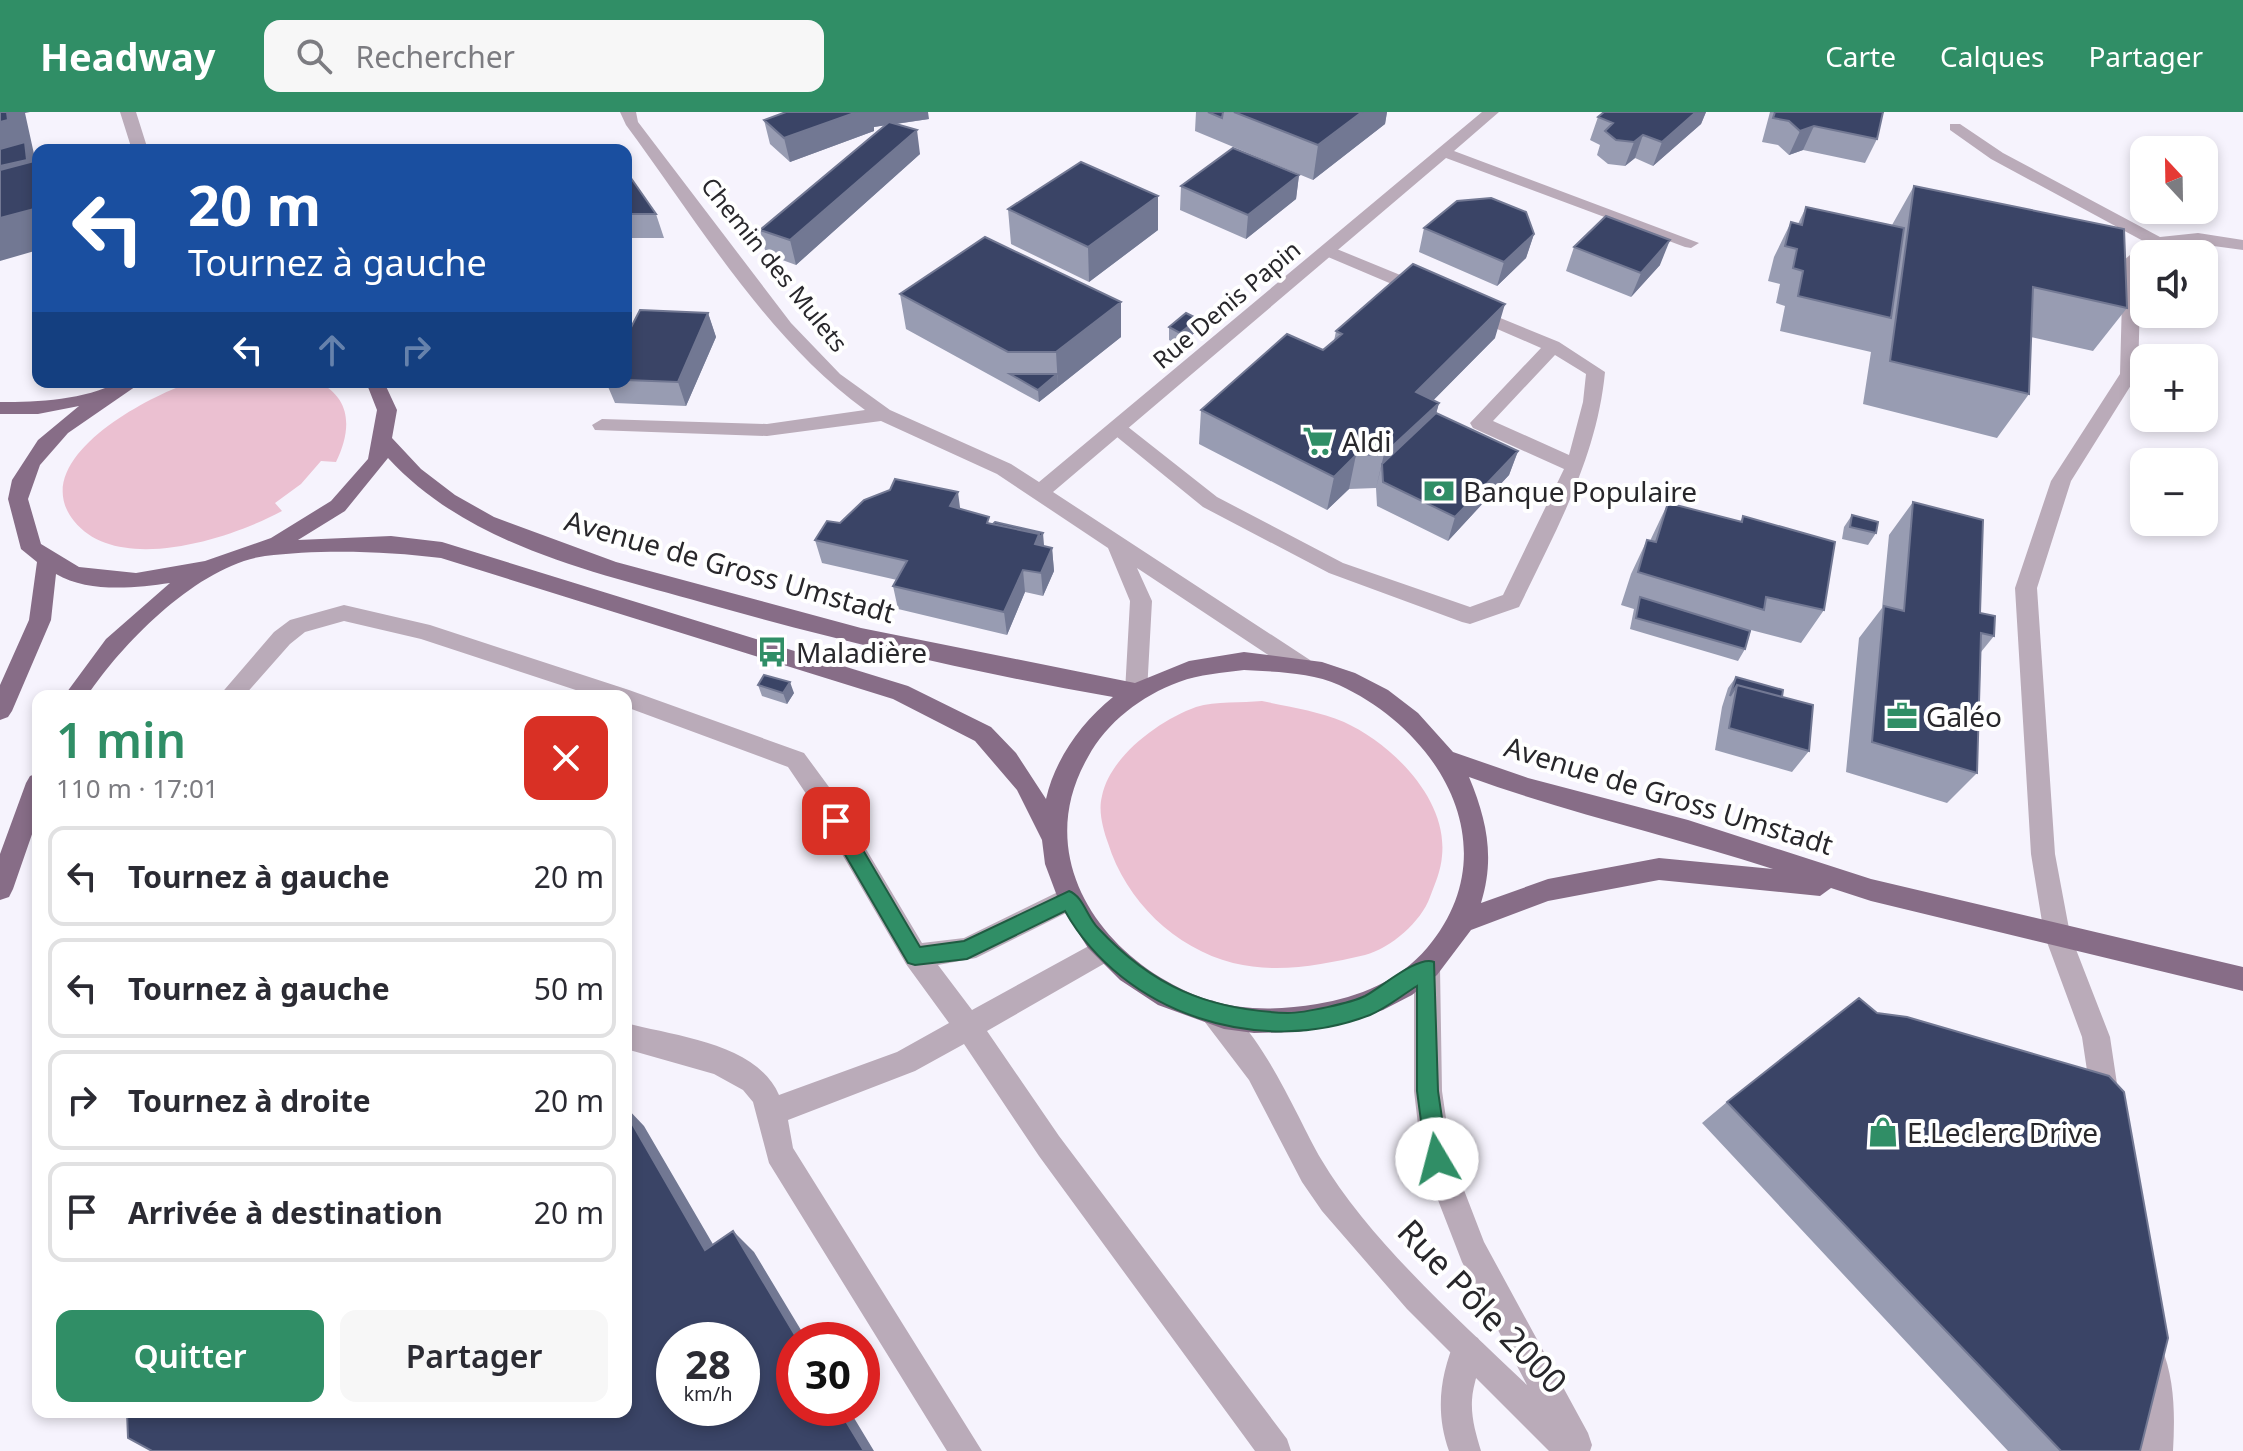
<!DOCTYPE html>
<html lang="fr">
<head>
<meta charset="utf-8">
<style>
	:root { --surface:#fff; --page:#f7f7f7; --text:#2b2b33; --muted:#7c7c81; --line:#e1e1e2; --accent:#308e66 }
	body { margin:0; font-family:"Noto Sans",sans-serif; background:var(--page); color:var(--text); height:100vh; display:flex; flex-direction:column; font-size:30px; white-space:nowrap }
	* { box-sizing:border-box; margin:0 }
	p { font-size:26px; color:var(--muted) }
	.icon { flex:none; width:44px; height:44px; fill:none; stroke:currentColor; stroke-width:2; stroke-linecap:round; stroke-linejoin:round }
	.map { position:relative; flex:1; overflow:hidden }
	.panel { position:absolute; left:32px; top:578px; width:600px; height:728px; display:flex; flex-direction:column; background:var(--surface); border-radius:16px; box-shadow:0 4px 12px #0003 }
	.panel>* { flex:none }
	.guide { position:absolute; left:32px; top:32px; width:600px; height:244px; border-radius:16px; box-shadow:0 4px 12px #0003; background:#1a4fa0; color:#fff; overflow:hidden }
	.needle { width:52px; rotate:338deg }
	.buttons { position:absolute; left:2130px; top:24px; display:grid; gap:16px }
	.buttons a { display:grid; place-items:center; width:88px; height:88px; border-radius:16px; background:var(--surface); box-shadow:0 4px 12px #0003; font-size:40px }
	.speed { position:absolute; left:656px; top:1210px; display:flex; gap:16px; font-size:40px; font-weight:700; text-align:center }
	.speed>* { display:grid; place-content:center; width:104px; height:104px; border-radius:50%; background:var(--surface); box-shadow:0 4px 12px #0003; line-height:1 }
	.speed small { font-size:20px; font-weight:400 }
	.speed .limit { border:12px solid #d22; background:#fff; color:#111 }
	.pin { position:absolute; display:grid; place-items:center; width:68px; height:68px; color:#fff; margin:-34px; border-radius:16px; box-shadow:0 4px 12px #0006 }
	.me { position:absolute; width:88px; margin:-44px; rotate:352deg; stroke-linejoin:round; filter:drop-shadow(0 0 6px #0008) }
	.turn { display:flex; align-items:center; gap:28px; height:168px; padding:0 24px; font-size:36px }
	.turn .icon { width:104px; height:104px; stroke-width:2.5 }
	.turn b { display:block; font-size:56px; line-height:68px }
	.lanes { display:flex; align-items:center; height:76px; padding:0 24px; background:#0003; justify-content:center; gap:40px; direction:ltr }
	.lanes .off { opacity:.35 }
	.round { display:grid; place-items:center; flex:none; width:84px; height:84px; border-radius:16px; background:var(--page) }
	.summary { display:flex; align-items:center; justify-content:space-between; height:136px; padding:0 24px }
	h1 { font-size:48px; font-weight:600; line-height:60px; color:var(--accent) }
	.button { display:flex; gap:16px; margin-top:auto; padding:16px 24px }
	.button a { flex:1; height:92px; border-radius:16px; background:var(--accent); color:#fff; font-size:32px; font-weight:600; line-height:92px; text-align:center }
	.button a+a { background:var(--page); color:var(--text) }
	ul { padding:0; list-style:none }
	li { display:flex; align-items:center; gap:24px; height:100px; margin:0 16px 12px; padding:0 8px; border:4px solid var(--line); border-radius:16px }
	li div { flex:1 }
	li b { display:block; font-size:30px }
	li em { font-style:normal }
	header { display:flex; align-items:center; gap:48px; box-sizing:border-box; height:112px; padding:0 40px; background:var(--accent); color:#fff }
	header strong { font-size:38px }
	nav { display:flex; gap:44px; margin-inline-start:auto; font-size:28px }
	.search { width:560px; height:72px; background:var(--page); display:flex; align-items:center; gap:20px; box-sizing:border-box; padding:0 28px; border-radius:16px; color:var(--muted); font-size:30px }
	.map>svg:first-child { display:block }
	.green { fill:#ebc0d1 }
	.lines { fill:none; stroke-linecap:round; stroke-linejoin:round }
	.lane { fill:#baabb9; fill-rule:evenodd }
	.street { fill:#baabb9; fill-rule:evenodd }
	.primary { fill:#876d87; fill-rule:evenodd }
	.wall { fill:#989cb2 }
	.shaded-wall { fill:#727893 }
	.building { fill:#3a4466; stroke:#727893; stroke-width:2; fill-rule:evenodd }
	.route { fill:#308e66; stroke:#1f5c42; stroke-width:2 }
	.labels { text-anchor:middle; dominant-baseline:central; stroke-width:8; stroke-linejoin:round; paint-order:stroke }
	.far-street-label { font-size:24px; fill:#28272b; stroke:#fff }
	.poi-label { font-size:28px; fill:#28272b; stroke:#fff; text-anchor:start }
	.street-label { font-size:28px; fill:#28272b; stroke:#fff }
	.near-street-label { font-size:34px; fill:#28272b; stroke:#fff }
</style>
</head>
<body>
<header>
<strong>Headway</strong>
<div class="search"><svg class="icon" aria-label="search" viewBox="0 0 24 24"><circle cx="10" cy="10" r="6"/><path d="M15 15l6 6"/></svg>Rechercher</div>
<nav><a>Carte</a><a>Calques</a><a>Partager</a></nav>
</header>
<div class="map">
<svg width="2243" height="1339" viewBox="0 0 2243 1339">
	<rect width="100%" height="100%" fill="#f6f3fd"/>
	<path class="green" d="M192 270H318C353 287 351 319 336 350L321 349 301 372 275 391 282 399C232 426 118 464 74 409 25 348 148 284 192 270Z
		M1262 589C1290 595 1318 599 1344 610 1392 632 1448 687 1442 744 1441 758 1435 772 1430 785 1421 810 1391 836 1365 843 1321 853 1278 862 1233 851 1175 836 1126 789 1108 731 1103 717 1098 699 1102 684 1110 644 1160 608 1196 595 1216 589 1242 591 1262 589Z"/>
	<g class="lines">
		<path class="lane" d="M1950 12H1960L2003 41 2160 125 2198 121 2243 128V138L2184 130 2144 142 2141 150 2138 262 2071 369 2037 476 2055 742 2070 822 2110 925 2120 992 2116 1002 2106 1006 2096 1002 2092 992 2082 925 2044 822 2031 742 2015 476 2051 369 2120 262 2123 149 2145 130 1991 47 1950 18Z
			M1327 133 1432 176 1435 180 1432 184H1420L1321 142 1319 138Z
			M1471 194 1559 230 1605 260C1597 344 1558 414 1522 489L1519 495 1470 512 1462 510 1329 461 1203 395 1106 316 1116 310 1123 311 1217 385 1343 451 1470 495 1503 483 1564 357 1473 316 1470 311 1541 236 1465 203 1462 199ZM1555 243 1586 262 1583 290 1569 343 1493 309Z
			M344 493 430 513 629 578 804 641 829 675 922 831 964 826 1060 779 1069 776 1078 779 1082 787 1078 795 976 846 938 853 972 898 1096 830 1105 826 1114 830 1118 838 1114 846 987 919 1059 1024 1287 1327 1291 1339H1255L1039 1044 964 932 915 959 788 1008 793 1036 982 1339H947L769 1051 753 990 743 978 714 962 626 937V911C674 924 757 931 779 983L897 940 949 911 906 852 811 689 788 655 626 595V584H594L421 527 344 509 305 520 290 532 244 584H219L274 520 290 508Z
			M1467 1221 1478 1226C1486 1245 1473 1268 1472 1288 1471 1306 1476 1322 1481 1339H1449C1435 1300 1440 1263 1456 1226Z
			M2150 1229 2161 1234C2175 1267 2175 1304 2173 1339H2141L2143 1300 2134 1245 2139 1234Z"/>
		<path class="street" d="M120 0H136L148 38H132Z
			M620 0H636L638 10 791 211 840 262 890 298 1011 352 1039 370 1482 0H1499L1454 39 1699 131 1691 136 1685 135 1446 46 1053 380 1310 548 1313 554 1310 560H1294L1137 456 1152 489 1147 580 1144 586H1128L1125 580 1130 489 1108 436 997 362 881 309 767 324 595 318 592 313 602 307 767 312 865 298C767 227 698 110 626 13Z
			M1427 844 1436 847 1440 856 1442 979 1452 1047 1484 1130 1588 1321 1592 1333 1590 1339H1549L1407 1197 1322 1099 1302 1070 1249 968 1198 901 1202 892 1212 888C1257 906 1297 1006 1321 1047 1368 1127 1459 1208 1527 1273L1462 1150 1422 1047 1414 979V856L1418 847Z"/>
		<path class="primary" d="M118 270H142L68 321 40 353 28 387 41 432 79 455 136 461 205 449 271 426 331 389 368 347 377 298 366 270H384L397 298 392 326 421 357 455 383 494 405 616 450 861 516 1135 571 1189 549 1244 540 1322 550 1355 561 1388 578 1418 601 1453 640 1528 666 1688 708 1871 767 2243 855V879L1871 789 1831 776 1820 784 1659 768 1548 789 1471 818 1437 863 1412 883 1383 898 1342 912 1298 920 1254 921 1224 917 1158 893 1120 868 1088 836 1060 792 1045 752 1042 728 1017 678 975 629 893 587 441 446C387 439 319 437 265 444 199 453 123 530 87 584H64L106 527 170 471C135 476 88 481 56 462L51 508 12 599 8 605 0 608V573L29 508 37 450 21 437 8 387 12 368 38 328 79 294 38 302H0V290C39 290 85 288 118 270ZM388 346C469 434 594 460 704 491 839 529 975 561 1113 585 1081 611 1055 647 1046 687L1016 641 991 615 908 574 442 430 391 424 298 428 345 399ZM1244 558C1275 560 1310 560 1339 573 1441 620 1510 738 1427 836 1399 869 1359 885 1317 892 1282 898 1243 899 1209 888 1107 854 1028 749 1088 645 1107 610 1141 584 1179 570 1200 562 1222 561 1244 558ZM1469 665C1568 701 1672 724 1773 757L1659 746 1548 767 1481 791C1495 746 1487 708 1469 665Z
			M38 661V705L13 777 9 785 0 788V742L26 671 30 664Z"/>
	</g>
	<path class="wall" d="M1196 0H1387L1385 12 1313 68 1195 19Z
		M1604 0H1706L1701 12 1653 54 1635 46 1625 54 1608 52 1597 43 1600 33 1590 28 1598 5Z
		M1770 0H1883L1877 27 1865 51 1803 38 1789 43 1778 33 1762 30Z
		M929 7 896 12 920 42 796 153 766 142 760 118 885 13 874 15V19L790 50 770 32 764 8Z
		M626 59 656 102 664 126H626Z
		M1299 63 1296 87 1246 127 1180 98 1181 74Z
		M1914 74 2127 196 2093 239 2031 225 2029 282 1997 326 1863 292 1871 240 1780 219 1785 194 1776 191 1780 172 1768 169 1774 145 1791 110 1798 112 1806 95 1892 113Z
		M1158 84V118L1089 170 1011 132 1008 97Z
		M1424 116 1534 122 1526 146 1497 174 1419 140Z
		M1574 135 1660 153 1631 185 1566 159Z
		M900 182 1121 225 1039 290 906 217Z
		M708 201 716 225 686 294 615 291 606 270H626V225Z
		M1198 207 1197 219 1179 233 1169 228V215Z
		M1336 219 1495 226 1433 288 1439 291 1436 301 1518 339 1509 363 1448 429 1377 394 1376 376 1349 377 1327 398 1199 332 1201 298 1323 238 1334 229Z
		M1913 390 1994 524 1981 540 1977 661 1947 691 1846 660 1859 526 1882 496 1889 423Z
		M1668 391 1740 410 1743 404 1824 498 1801 531 1751 518 1745 537 1738 549 1630 517 1634 497 1621 493 1631 462 1647 428 1650 429Z
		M960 397 989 411 1043 421V434L1052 436 1054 459 1043 484 1025 480 1007 523 898 497 893 474 897 468 822 451 815 428Z
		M1852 403 1876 421 1868 433 1842 427 1844 415Z
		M1736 565 1782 585 1809 639 1792 660 1715 638 1722 595 1728 576Z
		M758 573 794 581 787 592 762 584Z
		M1877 901 2140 1339H2008L1702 1011 1727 990Z"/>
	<path class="shaded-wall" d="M7 0H30L25 1 34 42 36 60 0 69V10Z
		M857 0H928L929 7 874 15V19L790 50 784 26Z
		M1362 0H1387L1385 12 1313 68 1318 33Z
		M1696 0H1706L1701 12 1653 54 1662 30Z
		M1814 14 1803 38 1789 43 1800 19Z
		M917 18 920 42 796 153 790 128Z
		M1643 23 1635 46 1625 54 1634 30Z
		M1299 63 1296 87 1246 127 1248 103Z
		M1158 84V118L1089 170 1088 135Z
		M38 96V138L0 149V106Z
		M1534 122 1526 146 1497 174 1504 150Z
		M1670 128 1660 153 1631 185 1641 161Z
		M1121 190V225L1058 275 1056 240Z
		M1505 192 1495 226 1408 314 1416 280Z
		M708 201 716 225 686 294 678 270Z
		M1198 207 1197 219 1179 233 1180 221Z
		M1057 262 1058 275 1039 290 1038 278Z
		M1439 291 1430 325 1382 352 1376 376 1384 342Z
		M1518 339 1509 363 1448 429 1455 405Z
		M1356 343 1349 377 1327 398 1334 365Z
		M958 380 961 403 950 394Z
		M1043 421 1044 433 1041 438 1035 432 1039 422Z
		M1052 436 1054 459 1043 484 1041 461Z
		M1023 458 1025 480 1007 523 1004 500Z
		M790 570 794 581 787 592 783 581Z
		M626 995 644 1014 728 1158 705 1138 626 1001Z
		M733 1119 754 1140 807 1228H798Z
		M838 1296H848L874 1339H864Z"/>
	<path class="building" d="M0 0H7L8 8 0 10Z
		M786 0H857L784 26 764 8Z
		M1208 0H1223L1222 6Z
		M1234 0H1362L1318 33Z
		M1604 0H1696L1662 30 1643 23 1634 30 1616 28 1605 19 1613 11 1598 5Z
		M1775 0H1883L1877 27 1814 14 1800 19 1789 9 1773 6Z
		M889 10 917 18 790 128 760 118Z
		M25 30 27 48 0 54V37Z
		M1233 36 1299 63 1248 103 1181 74Z
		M38 48V96L0 106V58Z
		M1081 50 1158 84 1088 135 1008 97Z
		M626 59 656 102H626Z
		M1914 74 2124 117 2127 196 2033 175 2029 282 1890 249Z
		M1491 86 1526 100 1534 122 1504 150 1424 116 1457 89Z
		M1806 95 1904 116 1891 206 1798 184 1803 159 1793 156 1797 137 1785 134 1791 110 1802 113Z
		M1606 104 1670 128 1641 161 1574 135Z
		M985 125 1121 190 1056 240H1008L900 182Z
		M1413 152 1505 192 1416 280 1439 291 1384 342 1356 343 1334 365 1201 298 1287 222 1323 238 1342 222 1336 219Z
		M640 198 708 201 678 270 626 268V225Z
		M1186 201 1198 207 1180 221 1169 215Z
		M1010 262H1057L1038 278Z
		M1436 301 1518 339 1455 405 1383 370 1382 352Z
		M895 367 958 380 950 394 989 405 987 411 1039 422 1035 432 1052 436 1041 461 1023 458 1004 500 893 474 907 449 815 428 827 409 840 411 864 388 890 378Z
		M1913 390 1983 408 1980 501 1995 504 1994 524 1981 521 1977 661 1872 630 1884 494 1904 499Z
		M1668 391 1742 410 1743 404 1835 430 1824 498 1766 485 1764 498 1638 460 1647 428 1656 430Z
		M1852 403 1878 410 1876 421 1850 415Z
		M995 410 1043 421 1040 426 1039 422 993 412Z
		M1640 485 1750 519 1745 537 1636 506Z
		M764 563 790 570 783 581 758 573Z
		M1736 565 1783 578 1782 585 1737 573 1730 584Z
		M1737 573 1813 593 1809 639 1729 616Z
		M1859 886 1877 901 1907 905 2109 964 2124 980 2168 1226 2140 1339H2061L1727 990Z
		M626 1001 705 1138 733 1119 798 1228H794V1296H838L864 1339H152L128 1326 127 1300H626ZM674 1228H742V1296H674Z"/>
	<path class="route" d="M836 701 843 704 920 835 964 829 1069 779C1083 784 1087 805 1098 816 1152 874 1207 898 1288 901 1304 901 1351 891 1365 884 1382 875 1418 843 1434 850L1438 979 1448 1047 1444 1055 1437 1058 1429 1055 1426 1047 1417 979V874C1402 883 1387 896 1370 903 1260 946 1123 902 1065 799L967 847 915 853 908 851 829 715 827 709Z"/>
	<defs>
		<g id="supermarket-bare" transform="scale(2.4)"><path d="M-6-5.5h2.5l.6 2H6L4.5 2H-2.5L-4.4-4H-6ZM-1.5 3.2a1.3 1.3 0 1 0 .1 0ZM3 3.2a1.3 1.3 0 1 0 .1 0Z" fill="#308e66" stroke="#fff" stroke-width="2.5" paint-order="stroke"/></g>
		<g id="bank-bare" transform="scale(2.4)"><path d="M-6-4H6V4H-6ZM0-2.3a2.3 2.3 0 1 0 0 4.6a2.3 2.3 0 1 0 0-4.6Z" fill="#308e66" stroke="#fff" stroke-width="2.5" paint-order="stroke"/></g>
		<g id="bus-bare" transform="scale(2.4)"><path d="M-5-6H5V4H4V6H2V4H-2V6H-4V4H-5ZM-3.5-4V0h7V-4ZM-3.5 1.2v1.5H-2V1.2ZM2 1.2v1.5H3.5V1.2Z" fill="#308e66" stroke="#fff" stroke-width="2.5" paint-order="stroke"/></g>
		<g id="office-bare" transform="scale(2.4)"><path d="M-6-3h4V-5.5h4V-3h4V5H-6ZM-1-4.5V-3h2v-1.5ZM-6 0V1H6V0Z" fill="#308e66" stroke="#fff" stroke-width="2.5" paint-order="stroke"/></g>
		<g id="shop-bare" transform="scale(2.4)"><path d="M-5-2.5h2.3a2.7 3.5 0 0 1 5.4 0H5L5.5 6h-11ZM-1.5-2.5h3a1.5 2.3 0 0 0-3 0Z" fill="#308e66" stroke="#fff" stroke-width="2.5" paint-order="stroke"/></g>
	</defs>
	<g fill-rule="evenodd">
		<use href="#supermarket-bare" x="1318" y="329"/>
		<use href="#bank-bare" x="1439" y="379"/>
		<use href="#bus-bare" x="772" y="540"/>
		<use href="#office-bare" x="1902" y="604"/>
		<use href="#shop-bare" x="1883" y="1020"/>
	</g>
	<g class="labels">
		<g class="far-street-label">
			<text transform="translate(775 152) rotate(51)">Chemin des Mulets</text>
			<text transform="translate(1226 192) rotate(-40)">Rue Denis Papin</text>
		</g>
		<g class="poi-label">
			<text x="1342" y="329">Aldi</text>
			<text x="1463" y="379">Banque Populaire</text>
			<text x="796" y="540">Maladière</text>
			<text x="1926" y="604">Galéo</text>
			<text x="1907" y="1020">E.Leclerc Drive</text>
		</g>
		<g class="street-label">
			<text transform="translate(730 454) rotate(16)">Avenue de Gross Umstadt</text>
			<text transform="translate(1669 683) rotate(17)">Avenue de Gross Umstadt</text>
		</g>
		<g class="near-street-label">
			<text transform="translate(1483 1194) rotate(46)">Rue Pôle 2000</text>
		</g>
	</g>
</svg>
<div class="buttons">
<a><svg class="needle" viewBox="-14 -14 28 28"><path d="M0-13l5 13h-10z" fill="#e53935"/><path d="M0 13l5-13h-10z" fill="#7c7c81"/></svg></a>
<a><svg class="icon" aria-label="sound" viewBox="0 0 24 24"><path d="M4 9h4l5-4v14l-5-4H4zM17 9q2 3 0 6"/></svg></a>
<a>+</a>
<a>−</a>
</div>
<div class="speed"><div>28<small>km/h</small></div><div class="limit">30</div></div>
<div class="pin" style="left:836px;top:709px;background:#d93025"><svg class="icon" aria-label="arrive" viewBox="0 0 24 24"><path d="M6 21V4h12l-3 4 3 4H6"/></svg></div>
<svg class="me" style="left:1437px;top:1047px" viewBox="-20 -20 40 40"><circle r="19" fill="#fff"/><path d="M0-13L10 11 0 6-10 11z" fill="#308e66"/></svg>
<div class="guide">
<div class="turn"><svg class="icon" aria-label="left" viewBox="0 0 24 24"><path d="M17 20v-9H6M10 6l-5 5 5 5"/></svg><div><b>20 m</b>Tournez à gauche</div></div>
<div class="lanes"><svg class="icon" aria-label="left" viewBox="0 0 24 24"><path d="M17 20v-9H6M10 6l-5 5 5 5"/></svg><svg class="icon off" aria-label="ahead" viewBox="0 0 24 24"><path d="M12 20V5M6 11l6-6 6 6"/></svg><svg class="icon off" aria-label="right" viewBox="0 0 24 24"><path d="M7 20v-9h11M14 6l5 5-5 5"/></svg></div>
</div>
<section class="panel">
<div class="summary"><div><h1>1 min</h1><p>110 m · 17:01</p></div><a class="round" style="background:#d93025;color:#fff"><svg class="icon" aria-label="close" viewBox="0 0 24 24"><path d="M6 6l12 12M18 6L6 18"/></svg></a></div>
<ul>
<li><svg class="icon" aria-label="left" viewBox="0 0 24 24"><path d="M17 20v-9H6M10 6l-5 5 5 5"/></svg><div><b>Tournez à gauche</b></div><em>20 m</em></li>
<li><svg class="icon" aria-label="left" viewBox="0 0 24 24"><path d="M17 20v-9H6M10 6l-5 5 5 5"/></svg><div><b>Tournez à gauche</b></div><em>50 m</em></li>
<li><svg class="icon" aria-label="right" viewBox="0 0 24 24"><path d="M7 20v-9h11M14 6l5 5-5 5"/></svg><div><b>Tournez à droite</b></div><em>20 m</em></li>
<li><svg class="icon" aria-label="arrive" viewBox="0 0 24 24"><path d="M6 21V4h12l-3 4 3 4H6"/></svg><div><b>Arrivée à destination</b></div><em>20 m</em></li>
</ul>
<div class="button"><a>Quitter</a><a>Partager</a></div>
</section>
</div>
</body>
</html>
